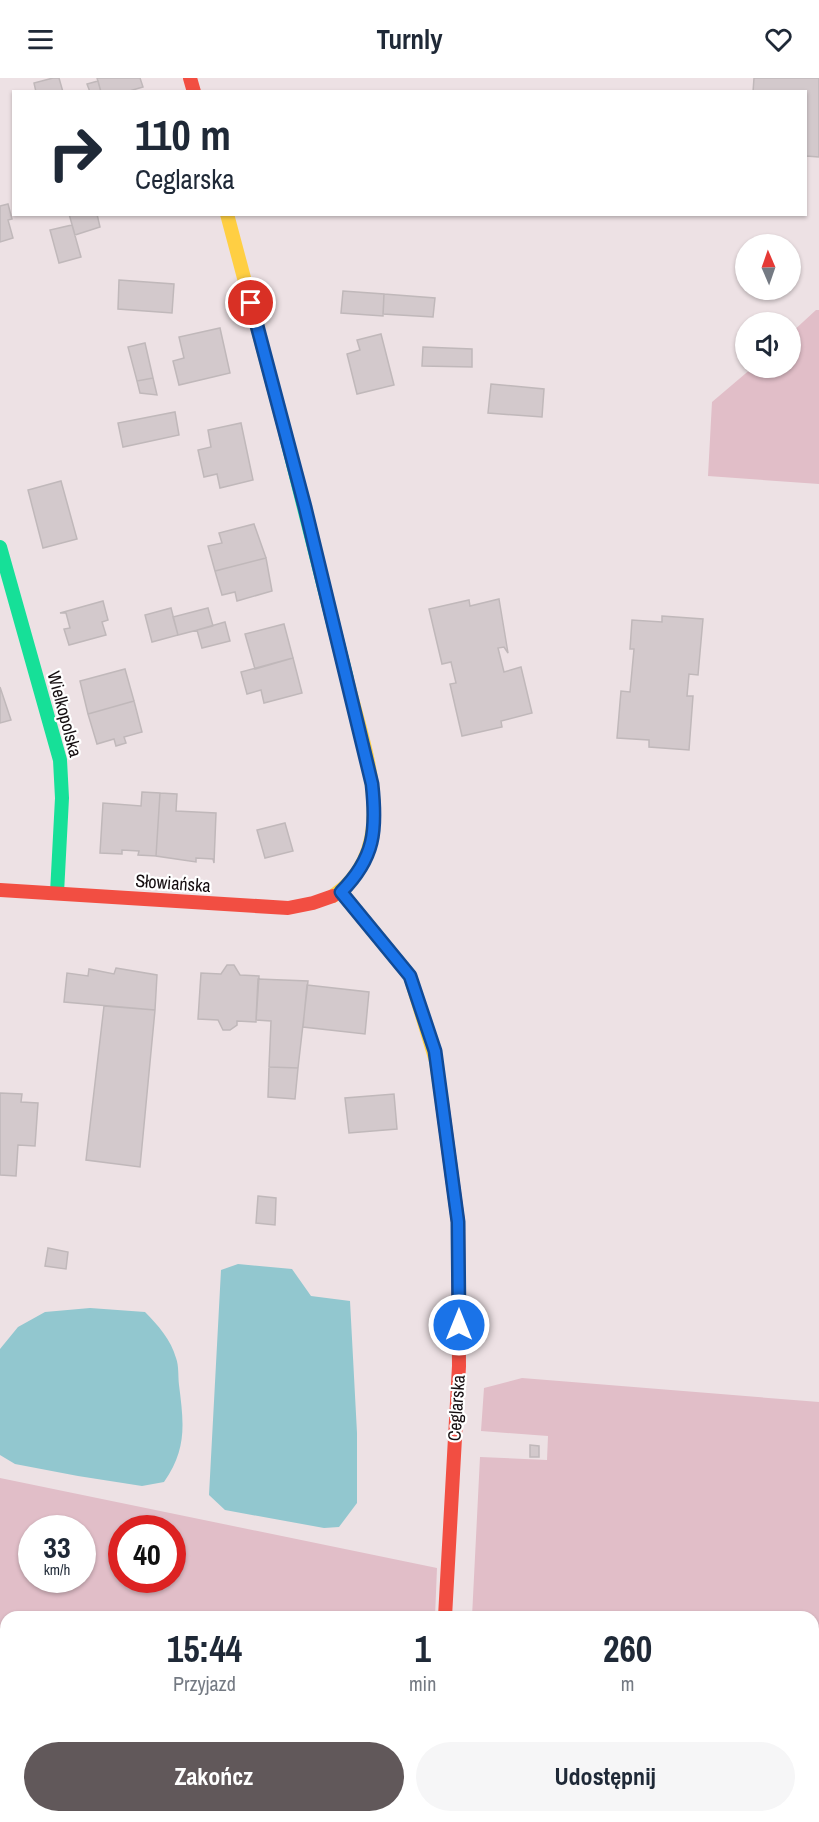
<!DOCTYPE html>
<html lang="pl">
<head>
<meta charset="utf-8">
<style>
	:root { --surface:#fff; --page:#f6f6f7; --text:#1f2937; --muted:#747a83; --accent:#61585a }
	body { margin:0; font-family:"Archivo Narrow",sans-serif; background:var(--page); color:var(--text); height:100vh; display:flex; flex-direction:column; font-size:22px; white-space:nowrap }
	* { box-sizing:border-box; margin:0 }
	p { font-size:20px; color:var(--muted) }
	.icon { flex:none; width:33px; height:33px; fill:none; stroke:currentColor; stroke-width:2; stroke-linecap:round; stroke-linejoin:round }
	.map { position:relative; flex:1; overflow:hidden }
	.sheet { position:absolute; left:0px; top:1533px; width:819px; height:212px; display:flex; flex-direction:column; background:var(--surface); border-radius:18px 18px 0 0; box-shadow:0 2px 4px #0004 }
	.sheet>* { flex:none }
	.top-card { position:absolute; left:12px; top:12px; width:795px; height:126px; border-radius:0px; box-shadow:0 2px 4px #0004; background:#fff; color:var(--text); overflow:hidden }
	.needle { width:39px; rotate:358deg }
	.buttons { position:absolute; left:735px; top:156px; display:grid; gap:12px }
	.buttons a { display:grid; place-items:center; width:66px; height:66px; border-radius:50%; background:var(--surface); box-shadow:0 2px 4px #0004; font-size:30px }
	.speed { position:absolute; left:18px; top:1437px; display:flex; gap:12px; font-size:30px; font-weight:700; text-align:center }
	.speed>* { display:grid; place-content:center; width:78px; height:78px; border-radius:50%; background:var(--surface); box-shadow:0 2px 4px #0004; line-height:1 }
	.speed small { font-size:15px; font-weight:400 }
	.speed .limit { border:9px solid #d22; background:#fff; color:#111 }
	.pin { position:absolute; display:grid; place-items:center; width:51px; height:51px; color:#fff; margin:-26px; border:3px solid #fff; border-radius:50%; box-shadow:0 2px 6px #0007 }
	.me { position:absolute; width:66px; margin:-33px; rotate:0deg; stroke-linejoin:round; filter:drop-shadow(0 0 4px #0008) }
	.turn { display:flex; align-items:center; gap:21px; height:126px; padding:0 24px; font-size:27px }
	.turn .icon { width:78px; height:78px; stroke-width:2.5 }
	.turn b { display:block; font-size:42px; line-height:51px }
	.eta { display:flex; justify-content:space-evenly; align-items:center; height:102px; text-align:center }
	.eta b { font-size:36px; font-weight:800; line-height:42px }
	.primary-button { display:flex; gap:12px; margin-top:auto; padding:12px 24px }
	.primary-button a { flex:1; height:69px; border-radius:36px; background:var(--accent); color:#fff; font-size:24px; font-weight:800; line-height:69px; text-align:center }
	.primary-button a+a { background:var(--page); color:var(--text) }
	header { display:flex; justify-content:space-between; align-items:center; height:78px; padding:0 24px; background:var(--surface); font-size:27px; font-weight:800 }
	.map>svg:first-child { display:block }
	.green { fill:#e1bec8; fill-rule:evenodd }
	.water { fill:#92c7cf }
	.building { fill:#d3c9cc; stroke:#c0b8ba; stroke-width:1.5 }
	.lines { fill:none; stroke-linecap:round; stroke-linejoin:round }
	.street { stroke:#acaaac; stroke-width:28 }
	.fast { stroke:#16e098; stroke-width:14 }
	.slow { stroke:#ffcf43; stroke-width:14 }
	.jam { stroke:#f24e42; stroke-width:14 }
	.route-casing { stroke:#114b97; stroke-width:15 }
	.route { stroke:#1a73e8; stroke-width:10 }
	.labels { text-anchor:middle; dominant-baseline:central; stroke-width:4.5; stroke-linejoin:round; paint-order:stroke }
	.street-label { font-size:18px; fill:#150e10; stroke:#fff }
</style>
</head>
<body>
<header><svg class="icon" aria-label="menu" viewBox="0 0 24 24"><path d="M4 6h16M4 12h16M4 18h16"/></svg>Turnly<svg class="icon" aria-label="heart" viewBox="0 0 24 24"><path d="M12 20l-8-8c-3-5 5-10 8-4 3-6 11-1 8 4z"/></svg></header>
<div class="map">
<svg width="819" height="1744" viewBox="0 0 819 1744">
	<rect width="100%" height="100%" fill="#ede1e4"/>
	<path class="green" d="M816 232H819V406L708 398 712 324 752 290H790L791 255Z
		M522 1300 819 1324V1648H813V1539H472L480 1379 547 1382 548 1358 481 1353 484 1310Z
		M0 1400 437 1490 435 1539H6V1663L0 1665ZM32 1450H82V1502H32ZM122 1450H172V1502H122Z
		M133 1739H431V1744H133Z"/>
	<path class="water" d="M238 1186 292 1191 311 1218 350 1223 357 1355V1425L339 1449 324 1450 225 1432 209 1417 221 1192Z
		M90 1230 145 1234C158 1247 171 1262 176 1280 179 1288 178 1298 179 1307 184 1346 187 1371 164 1404L142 1408 78 1398 15 1386 0 1377V1271L18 1249 45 1234Z"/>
	<path class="building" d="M53 0H59L63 14H36L34 5Z
		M97 0H140L143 9 126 14H101Z
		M754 0H819V79L806 78V14H753Z
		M98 3 101 14H90L87 6Z
		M8 126 12 141 8 142 13 160 0 164V128Z
		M69 136H97L100 149 75 157Z
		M72 147 81 179 59 185 50 152Z
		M119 202 174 206 172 235 118 231Z
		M343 213 384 216 383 238 341 235Z
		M384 216 435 220 433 239 383 236Z
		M220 250 230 295 179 307 173 283 184 280 179 259Z
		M381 256 394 307 357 316 347 276 360 272 357 262Z
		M145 265 153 300 137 303 128 269Z
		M423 269 472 271V289L422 288Z
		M153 300 157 317 140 315 137 303Z
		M491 306 544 311 542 339 488 335Z
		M175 334 179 357 123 369 118 345Z
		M241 345 253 402 220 410 217 396 204 399 198 372 211 369 208 352Z
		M61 403 77 461 43 470 28 412Z
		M254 446 266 480 215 493 208 468 222 465 219 455Z
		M266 480 272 513 237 523 235 514 222 517 215 493Z
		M499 521 508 575 504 569 498 570 504 594 521 589 532 635 501 643 502 649 462 658 450 606 456 605 451 584 442 586 429 531 469 522 470 528Z
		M103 523 108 542 102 544 106 557 69 567 64 551 70 550 66 535H60Z
		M171 530 178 557 152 564 145 537Z
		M208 530 213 548 178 557 173 539Z
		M662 538 703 541 698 597 689 596 687 618H693L689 672 649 669V662L617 660 621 613 630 614 634 571H630L632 542 662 544Z
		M225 544 230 563 202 570 197 552Z
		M284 546 293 580 255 591 245 556Z
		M293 580 302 615 264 625 261 612 247 616 241 594Z
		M125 591 134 623 88 636 80 603Z
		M0 609 11 642 0 645Z
		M134 623 142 654 124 659 126 665 116 668 114 661 97 666 88 636Z
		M142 714 160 715 156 778 138 777 139 773 122 772V776L100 775 103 725 141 728Z
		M160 715 177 716 176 733 216 735 214 785 213 781 196 780V784L156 778Z
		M285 745 293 773 265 780 257 752Z
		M227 887H234L240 897 259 898 256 944 237 943V947L230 952H223L218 942 198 941 201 895 221 896Z
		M116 890 157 897 155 932 64 924 67 895 88 898 89 891 114 896Z
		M258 901 308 903 298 990 269 989 271 943 256 942Z
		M307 907 369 914 365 956 303 949Z
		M104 928 155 932 140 1089 86 1082Z
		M269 989 298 990 295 1021 268 1019Z
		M0 1015 22 1016 21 1024 38 1025 35 1068 18 1067 16 1098 0 1097Z
		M394 1016 397 1051 349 1055 345 1020Z
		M258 1118 276 1120 275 1147 256 1145Z
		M48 1170 68 1174 66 1191 45 1188Z
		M530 1367 539 1368V1379H530Z"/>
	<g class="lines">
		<path class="street" d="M442 1744V1738"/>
		<path class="fast" d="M285 354 347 601
			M0 469 60 682 62 720 57 815"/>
		<path class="slow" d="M227 136 285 354
			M341 814 410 898 436 983 442 1025
			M333 818C405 769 363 669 347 601"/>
		<path class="jam" d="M190 0 194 14
			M0 812 288 830 313 825 333 818
			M442 1025 458 1144 459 1288 445 1539"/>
	</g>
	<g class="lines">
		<g class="route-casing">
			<path id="route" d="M251 225 305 429 372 706C377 752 375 780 341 814L410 898 435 973 458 1144 459 1247"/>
		</g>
		<use href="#route" class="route"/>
	</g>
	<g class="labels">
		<g class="street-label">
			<text transform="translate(65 636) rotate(75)">Wielkopolska</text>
			<text transform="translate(173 805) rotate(4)">Słowiańska</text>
			<text transform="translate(456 1330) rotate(-86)">Ceglarska</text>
		</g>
	</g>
</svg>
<div class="buttons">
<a><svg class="needle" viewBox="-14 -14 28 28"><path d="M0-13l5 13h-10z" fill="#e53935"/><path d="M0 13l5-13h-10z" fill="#747a83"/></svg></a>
<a><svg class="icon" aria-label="sound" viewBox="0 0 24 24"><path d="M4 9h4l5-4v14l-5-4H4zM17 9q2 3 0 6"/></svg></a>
</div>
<div class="speed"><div>33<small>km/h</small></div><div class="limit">40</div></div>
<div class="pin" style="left:251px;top:225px;background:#d93025"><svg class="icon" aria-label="arrive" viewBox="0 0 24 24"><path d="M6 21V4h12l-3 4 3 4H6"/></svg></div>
<svg class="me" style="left:459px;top:1247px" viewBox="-20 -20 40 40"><circle r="17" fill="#1a73e8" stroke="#fff" stroke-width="3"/><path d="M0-11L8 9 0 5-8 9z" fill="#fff"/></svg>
<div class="top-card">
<div class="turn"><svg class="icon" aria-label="right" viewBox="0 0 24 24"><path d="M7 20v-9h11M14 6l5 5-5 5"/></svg><div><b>110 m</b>Ceglarska</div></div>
</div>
<section class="sheet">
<div class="eta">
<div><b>15:44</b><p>Przyjazd</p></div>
<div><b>1</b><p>min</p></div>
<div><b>260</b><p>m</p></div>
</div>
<div class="primary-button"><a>Zakończ</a><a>Udostępnij</a></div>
</section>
</div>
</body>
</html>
